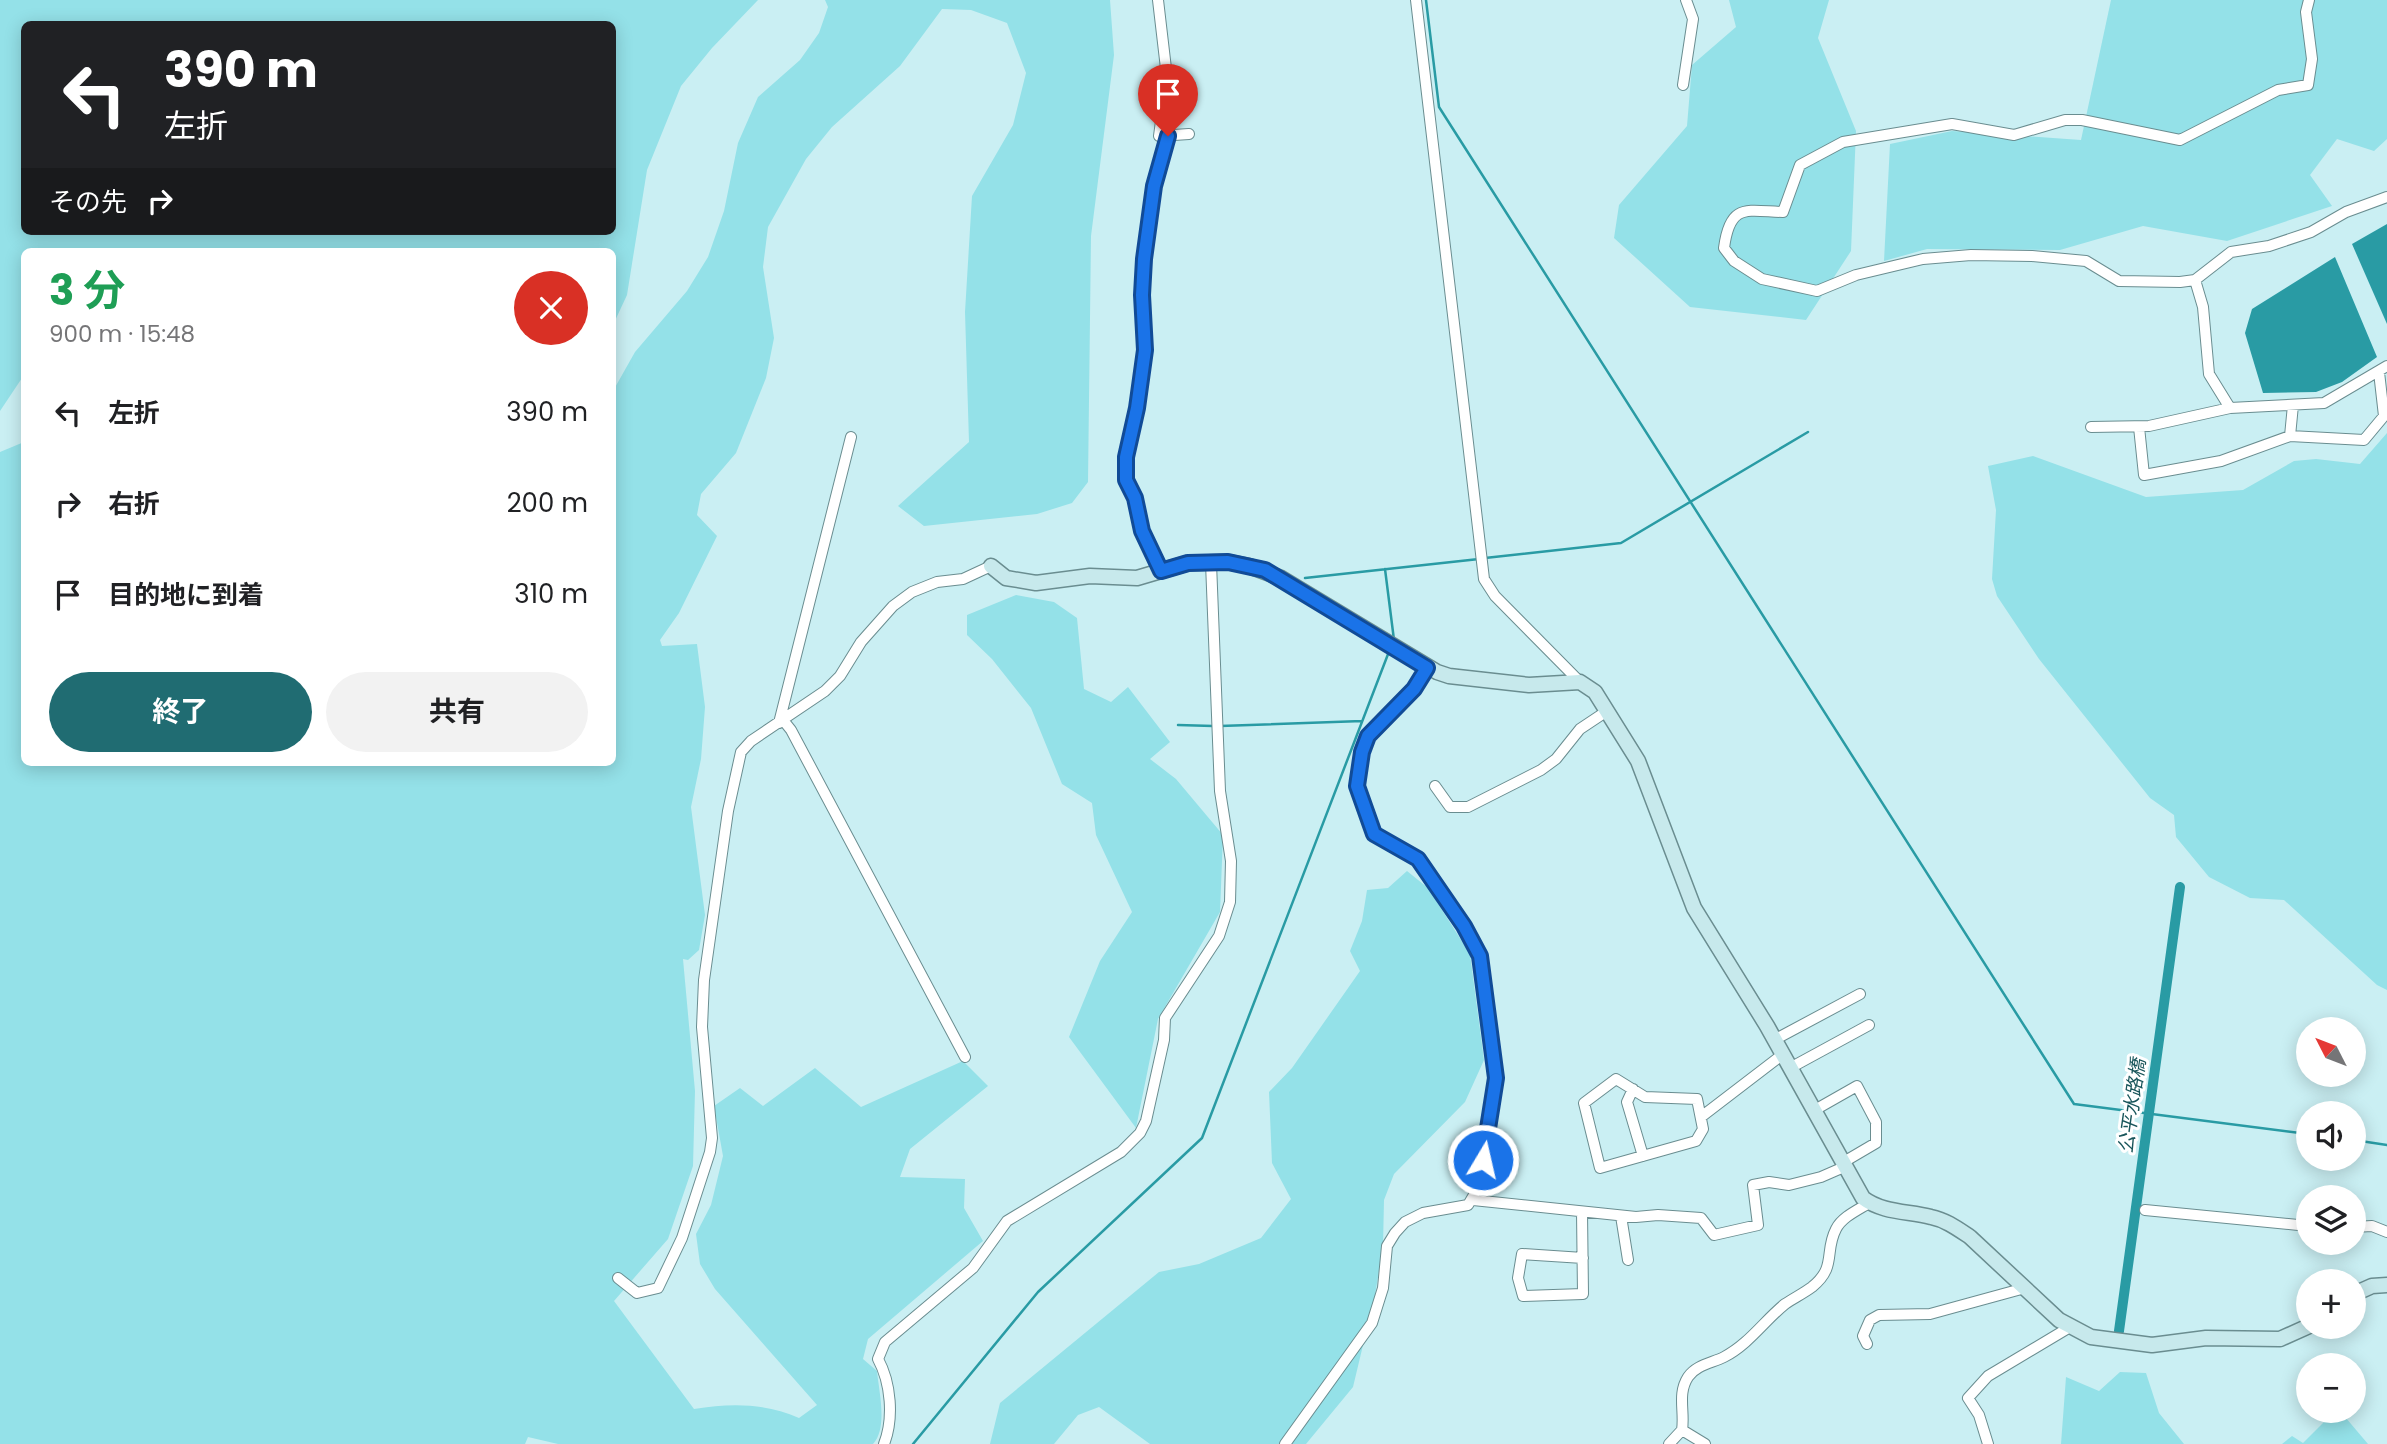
<!DOCTYPE html>
<html lang="ja">
<head>
<meta charset="utf-8">
<style>
	:root { --surface:#fff; --page:#f2f2f2; --text:#202124; --muted:#757577; --accent:#206c72 }
	body { margin:0; font-family:Poppins,"Noto Sans JP",sans-serif; background:var(--page); color:var(--text); height:100vh; display:flex; flex-direction:column; font-size:26px; white-space:nowrap }
	* { box-sizing:border-box; margin:0 }
	p { font-size:23px; color:var(--muted) }
	.icon { flex:none; width:38px; height:38px; fill:none; stroke:currentColor; stroke-width:2; stroke-linecap:round; stroke-linejoin:round }
	.map { position:relative; flex:1; overflow:hidden }
	.drawer { position:absolute; left:21px; top:248px; width:595px; height:518px; display:flex; flex-direction:column; background:var(--surface); border-radius:10px; box-shadow:0 4px 18px #0003 }
	.drawer>* { flex:none }
	.banner { position:absolute; left:21px; top:21px; width:595px; height:214px; border-radius:10px; box-shadow:0 4px 18px #0003; background:#202124; color:#fff; overflow:hidden }
	.needle { width:46px; rotate:312deg }
	.controls { position:absolute; left:2296px; top:1017px; display:grid; gap:14px }
	.controls a { display:grid; place-items:center; width:70px; height:70px; border-radius:50%; background:var(--surface); box-shadow:0 4px 18px #0003; font-size:35px }
	.pin { position:absolute; display:grid; place-items:center; width:60px; height:60px; color:#fff; margin:-72px -30px; border-radius:50% 50% 50% 0; rotate:-45deg; box-shadow:0 0 7px #0007 }
	.pin .icon { rotate:45deg }
	.me { position:absolute; width:77px; margin:-38px; rotate:9deg; stroke-linejoin:round; filter:drop-shadow(0 0 5px #0008) }
	.turn { display:flex; align-items:center; gap:24px; height:147px; padding:0 28px; font-size:32px }
	.turn .icon { width:91px; height:91px; stroke-width:2.5 }
	.turn b { display:block; font-size:49px; line-height:60px }
	.then { display:flex; align-items:center; height:66px; padding:0 28px; background:#0003; gap:14px; font-size:26px }
	.round { display:grid; place-items:center; flex:none; width:74px; height:74px; border-radius:37px; background:var(--page) }
	.summary { display:flex; align-items:center; justify-content:space-between; height:119px; padding:0 28px }
	h1 { font-size:42px; font-weight:700; line-height:52px; color:#1e9e55 }
	.cta { display:flex; gap:14px; margin-top:auto; padding:14px 28px }
	.cta a { flex:1; height:80px; border-radius:42px; background:var(--accent); color:#fff; font-size:28px; font-weight:700; line-height:80px; text-align:center }
	.cta a+a { background:var(--page); color:var(--text) }
	ul { padding:0; list-style:none }
	li { display:flex; align-items:center; gap:21px; height:91px; padding:0 28px }
	li div { flex:1 }
	li b { display:block; font-size:26px }
	li em { font-style:normal }
	.map>svg:first-child { display:block }
	.green { fill:#94e1e8; fill-rule:evenodd }
	.water { fill:#299ba4 }
	.lines { fill:none; stroke-linecap:round; stroke-linejoin:round }
	.stream { stroke:#299ba4; stroke-width:2.5 }
	.canal { stroke:#299ba4; stroke-width:10 }
	.street-casing { stroke:#6a8d90; stroke-width:12 }
	.secondary-casing { stroke:#6a8d90; stroke-width:17 }
	.street { stroke:#fff; stroke-width:10 }
	.secondary { stroke:#c7e9ec; stroke-width:14 }
	.route-casing { stroke:#114b97; stroke-width:18 }
	.route { stroke:#1a73e8; stroke-width:12 }
	.labels { text-anchor:middle; dominant-baseline:central; stroke-width:6; stroke-linejoin:round; paint-order:stroke }
	.water-label { font-size:19px; font-style:italic; fill:#18555a; stroke:#fff }
</style>
</head>
<body>
<div class="map">
<svg width="2387" height="1444" viewBox="0 0 2387 1444">
	<rect width="100%" height="100%" fill="#caeff3"/>
	<path class="green" d="M0 0H758L712 48 681 86 647 170 627 295 613 325 612 252H24V375L0 411ZM24 24H612V231H24Z
		M825 0H1110L1114 55 1091 236 1088 482 1072 503 1037 514 924 526 898 506 969 442 965 312 972 196 1013 125 1026 73 1007 23 971 10 942 9 900 66 832 127 806 159 768 227 763 267 774 338 766 378 736 453 701 494 697 515 717 536 679 613 660 640 662 646 697 644 705 707 701 759 691 807 705 915 699 950 688 960 683 959 695 1091 693 1166 668 1239 614 1301 694 1409C731 1403 765 1403 799 1418L817 1405 715 1289 700 1264 696 1234 711 1205 723 1156 714 1106 740 1088 763 1106 815 1068 861 1107 963 1061 988 1086 910 1149 900 1177 965 1179 964 1208 983 1241 868 1339 863 1359 877 1371C879 1392 888 1428 873 1444H558L528 1437 525 1444H0V452L24 442V763H612L613 391 635 352 687 291 708 257 724 211 738 143 758 97 800 60 819 33 828 7Z
		M1729 0H1829L1818 38 1856 131 1851 251 1806 320 1690 307 1614 238 1619 205 1687 126 1692 65 1736 27Z
		M2111 0H2387V139L2374 151 2337 139 2310 175 2332 206 2227 241 2143 226 2060 250 1927 249 1884 261 1890 144 1952 131 2081 140Z
		M2387 433V990L2377 985 2284 900 2250 898 2209 877 2176 837 2174 815 2150 798 2039 659 1997 596 1992 579 1996 510 1988 466 2033 456 2146 497 2243 490 2294 461 2316 459 2360 464Z
		M1016 595 1054 602 1077 618 1084 689 1111 702 1128 687 1170 742 1150 759 1176 779 1223 835 1220 912 1158 1019 1136 1128 1069 1037 1100 961 1132 912 1096 835 1092 803 1062 784 1031 708 992 659 967 635V615Z
		M1407 871 1428 888 1470 954 1484 1060 1465 1102 1394 1174 1384 1200 1383 1246 1375 1295 1353 1387 1306 1444H1150L1099 1407 1078 1415 1054 1444H990L1000 1403 1159 1272 1199 1264 1261 1238 1291 1199 1272 1163 1269 1092 1292 1068 1360 971 1350 951 1362 921 1367 890 1388 888Z
		M2120 1372 2146 1373 2159 1413 2184 1444H2061L2066 1377 2099 1391Z
		M2335 1411H2340L2368 1444H2282L2292 1436 2303 1443Z"/>
	<path class="water" d="M2387 224V324L2352 244Z
		M2335 257 2377 357 2342 382 2316 392 2263 393 2245 333 2252 309Z"/>
	<g class="lines">
		<path class="stream" d="M1426 0 1439 107 2074 1104 2308 1134
			M1485 558 1621 543 1808 432
			M1385 569 1394 640
			M1305 578 1479 559
			M1178 725 1213 726
			M1220 726 1362 721
			M2354 1140 2387 1145
			M913 1444 1038 1292 1202 1138 1390 649"/>
		<path class="canal" d="M2119 1331 2180 887"/>
		<g class="street-casing">
			<path id="street" d="M1158 0 1167 77 1159 136 1189 134
				M1416 0 1484 579 1495 596 1580 682
				M2309 0 2306 12 2312 59 2308 85 2278 90 2180 140 2082 120H2065L2014 135 1952 124 1843 142 1800 165 1783 212C1747 211 1730 202 1724 248L1734 261 1762 279 1817 291 1856 275 1923 259 1971 255 2032 256 2086 261 2119 281 2180 282 2195 280 2231 252 2269 246 2311 232 2346 212 2387 197
				M1683 85 1693 19 1686 0
				M2195 280 2203 307 2209 374 2230 408
				M2091 427 2149 426 2230 408 2324 403 2387 366
				M2139 427 2144 475 2221 461 2290 436 2364 440 2384 416 2379 372
				M2290 436 2293 405
				M1161 571 1142 531 1135 498 1126 480V457L1137 408 1145 350 1142 295 1144 259 1155 186 1169 136
				M783 720 791 730 965 1057
				M779 723 851 437
				M1435 786 1450 807H1468L1541 770 1556 759 1580 729 1607 711
				M1774 1040 1860 994
				M1790 1068 1869 1025
				M1616 1079 1645 1097 1697 1099 1703 1129 1696 1141 1600 1168 1584 1103Z
				M1633 1089 1627 1102 1643 1156
				M1813 1111 1857 1086 1876 1122V1143L1842 1163
				M1701 1117 1782 1055
				M1473 1200 1636 1217 1658 1215 1701 1218 1714 1235 1758 1225 1753 1185 1769 1182 1789 1185 1821 1177 1844 1167
				M2145 1210 2308 1226
				M1582 1212 1583 1294 1523 1296 1518 1278 1522 1254 1583 1258
				M1621 1216 1628 1260
				M2354 1227 2372 1226 2387 1232
				M618 1278 637 1293 658 1288 682 1238 710 1152 712 1138 702 1027 704 980 728 811 741 752 751 741 825 691 840 676 861 642 893 606 912 592 937 582 963 579 991 566
				M1867 1344 1863 1336 1870 1320 1879 1315 1930 1314 2025 1288
				M1682 1430 1705 1444
				M884 1444C894 1418 891 1383 878 1359L885 1342 973 1268 1007 1221 1121 1152 1140 1133 1146 1121 1164 1040 1165 1018 1219 936 1230 902 1231 861 1220 791 1211 563
				M1285 1444 1372 1323 1383 1288 1387 1246 1395 1233 1405 1222 1423 1213 1468 1205 1478 1188 1496 1078 1480 956 1464 926 1418 859 1375 834 1357 786 1362 752 1369 736 1414 689 1427 668
				M1669 1444 1682 1430C1685 1412 1677 1394 1688 1377 1696 1365 1712 1363 1724 1357 1749 1344 1764 1321 1785 1304 1794 1298 1804 1293 1812 1287 1837 1267 1824 1252 1836 1229 1842 1217 1858 1210 1869 1203
				M1988 1444 1979 1415 1968 1398 1988 1376 2070 1327"/>
		</g>
		<g class="secondary-casing">
			<path id="secondary" d="M991 566 1006 578 1036 583 1090 576 1137 578 1188 563 1228 562 1249 566 1281 578 1437 672 1449 676 1529 685 1580 682 1595 692 1638 761 1694 908 1767 1026 1863 1198C1883 1213 1908 1211 1931 1217 1946 1220 1958 1229 1970 1237L2059 1320 2091 1337 2152 1345 2206 1338 2280 1339 2309 1326
				M2354 1294 2372 1286 2387 1285"/>
		</g>
		<use href="#street" class="street"/>
		<use href="#secondary" class="secondary"/>
	</g>
	<g class="lines">
		<g class="route-casing">
			<path id="route" d="M1168 136 1154 186 1144 259 1142 295 1145 350 1137 408 1126 457V480L1135 498 1142 531 1161 571 1188 563 1228 562 1265 570 1427 668 1414 689 1368 736 1362 752 1357 786 1374 834 1418 859 1464 926 1480 956 1496 1078 1483 1160"/>
		</g>
		<use href="#route" class="route"/>
	</g>
	<g class="labels">
		<g class="water-label">
			<text transform="translate(2132 1106) rotate(-82)">公平水路橋</text>
		</g>
	</g>
</svg>
<div class="controls">
<a><svg class="needle" viewBox="-14 -14 28 28"><path d="M0-13l5 13h-10z" fill="#e53935"/><path d="M0 13l5-13h-10z" fill="#757577"/></svg></a>
<a><svg class="icon" aria-label="sound" viewBox="0 0 24 24"><path d="M4 9h4l5-4v14l-5-4H4zM17 9q2 3 0 6"/></svg></a>
<a><svg class="icon" aria-label="layers" viewBox="0 0 24 24"><path d="M12 4l9 5-9 5-9-5zM3 14l9 5 9-5"/></svg></a>
<a>+</a>
<a>−</a>
</div>
<div class="pin" style="left:1168px;top:136px;background:#d93025"><svg class="icon" aria-label="arrive" viewBox="0 0 24 24"><path d="M6 21V4h12l-3 4 3 4H6"/></svg></div>
<svg class="me" style="left:1483px;top:1160px" viewBox="-20 -20 40 40"><circle r="17" fill="#1a73e8" stroke="#fff" stroke-width="3"/><path d="M0-11L8 9 0 5-8 9z" fill="#fff"/></svg>
<div class="banner">
<div class="turn"><svg class="icon" aria-label="left" viewBox="0 0 24 24"><path d="M17 20v-9H6M10 6l-5 5 5 5"/></svg><div><b>390 m</b>左折</div></div>
<div class="then">その先<svg class="icon" aria-label="right" viewBox="0 0 24 24"><path d="M7 20v-9h11M14 6l5 5-5 5"/></svg></div>
</div>
<section class="drawer">
<div class="summary"><div><h1>3 分</h1><p>900 m · 15:48</p></div><a class="round" style="background:#d93025;color:#fff"><svg class="icon" aria-label="close" viewBox="0 0 24 24"><path d="M6 6l12 12M18 6L6 18"/></svg></a></div>
<ul>
<li><svg class="icon" aria-label="left" viewBox="0 0 24 24"><path d="M17 20v-9H6M10 6l-5 5 5 5"/></svg><div><b>左折</b></div><em>390 m</em></li>
<li><svg class="icon" aria-label="right" viewBox="0 0 24 24"><path d="M7 20v-9h11M14 6l5 5-5 5"/></svg><div><b>右折</b></div><em>200 m</em></li>
<li><svg class="icon" aria-label="arrive" viewBox="0 0 24 24"><path d="M6 21V4h12l-3 4 3 4H6"/></svg><div><b>目的地に到着</b></div><em>310 m</em></li>
</ul>
<div class="cta"><a>終了</a><a>共有</a></div>
</section>
</div>
</body>
</html>
